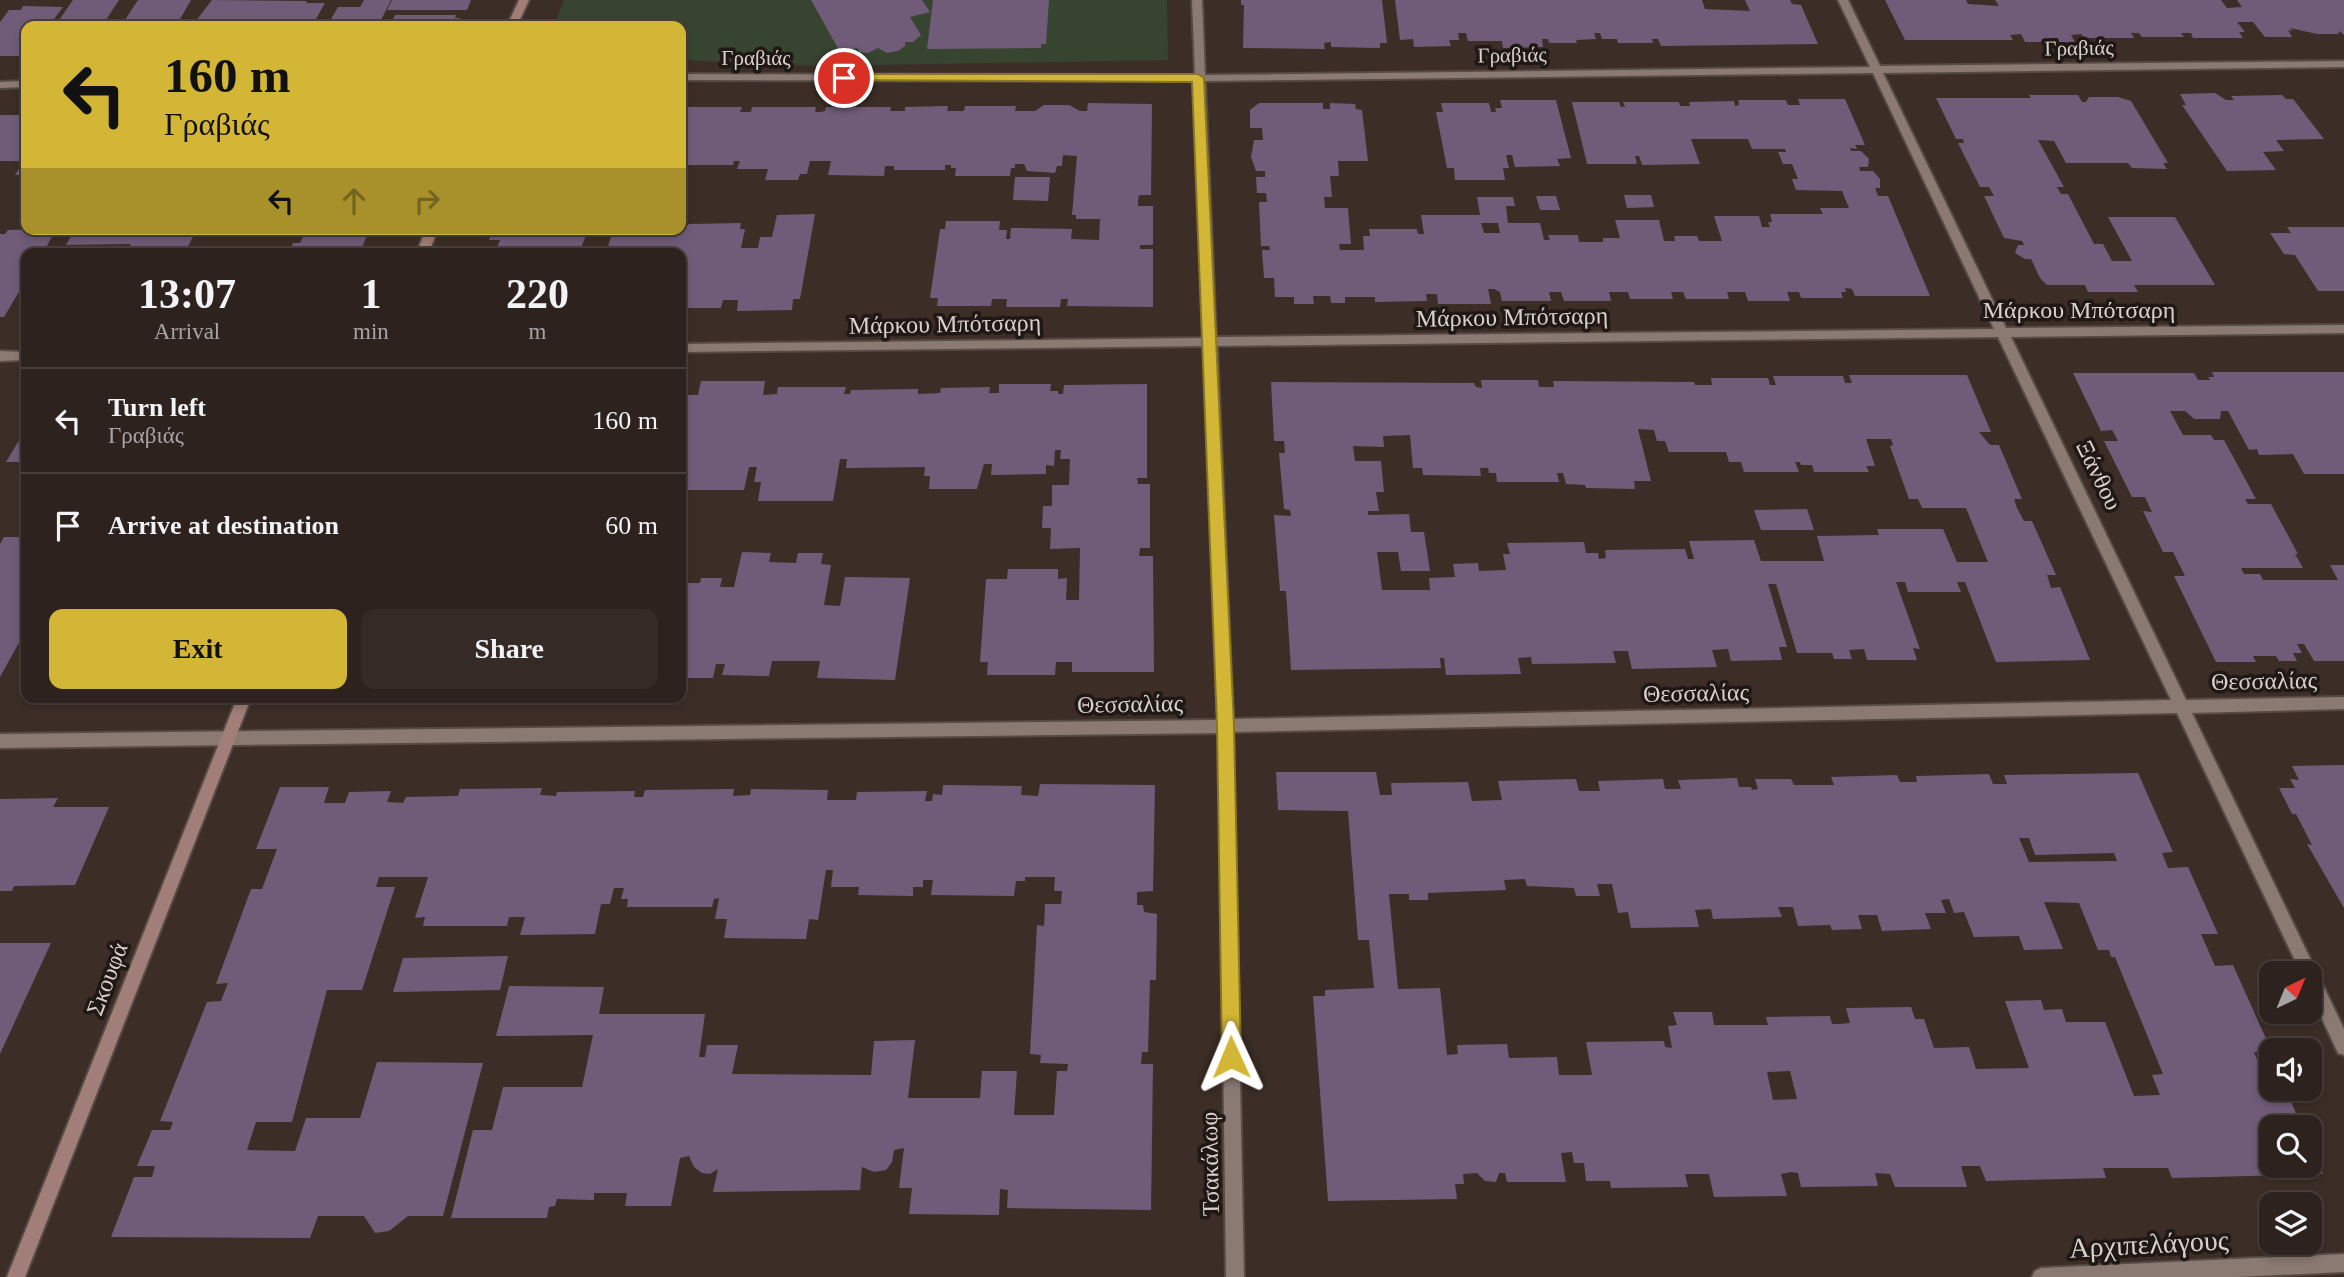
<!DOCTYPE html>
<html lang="en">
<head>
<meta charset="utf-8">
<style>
	:root { --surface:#2d221d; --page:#352a26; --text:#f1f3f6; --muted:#a7a4a4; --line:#483f3b; --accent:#d3b635 }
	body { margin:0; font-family:Georgia,serif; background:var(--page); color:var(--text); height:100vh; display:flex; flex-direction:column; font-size:26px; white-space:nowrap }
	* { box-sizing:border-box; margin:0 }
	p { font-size:23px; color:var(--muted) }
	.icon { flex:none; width:38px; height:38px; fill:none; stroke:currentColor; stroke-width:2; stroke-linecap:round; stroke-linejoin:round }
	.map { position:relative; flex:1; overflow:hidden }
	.drawer { position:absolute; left:21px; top:248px; width:665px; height:455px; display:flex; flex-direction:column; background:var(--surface); border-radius:14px; box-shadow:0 4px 10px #0003,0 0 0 2px var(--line) }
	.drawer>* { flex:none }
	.hud { position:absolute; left:21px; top:21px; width:665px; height:214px; border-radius:14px; box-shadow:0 4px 10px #0003,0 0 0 2px var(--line); background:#d3b635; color:#111; overflow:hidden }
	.needle { width:46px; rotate:43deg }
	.tools { position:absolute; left:2259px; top:961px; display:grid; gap:14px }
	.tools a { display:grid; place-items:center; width:63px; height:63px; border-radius:14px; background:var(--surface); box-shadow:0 4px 10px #0003,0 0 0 2px var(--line); font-size:35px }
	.pin { position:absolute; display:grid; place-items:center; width:60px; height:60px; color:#fff; margin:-30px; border:4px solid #fff; border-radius:50%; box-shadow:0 2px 7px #0007 }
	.me { position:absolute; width:77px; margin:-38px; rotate:359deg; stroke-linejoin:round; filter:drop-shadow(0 0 5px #0008) }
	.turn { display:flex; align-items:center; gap:24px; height:147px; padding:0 28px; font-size:32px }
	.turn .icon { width:91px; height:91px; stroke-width:2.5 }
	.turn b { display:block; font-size:49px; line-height:60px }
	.lanes { display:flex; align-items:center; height:66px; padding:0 28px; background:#0003; justify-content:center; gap:35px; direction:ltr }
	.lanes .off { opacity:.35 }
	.eta { display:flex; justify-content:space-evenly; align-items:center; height:119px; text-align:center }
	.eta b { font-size:42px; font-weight:700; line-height:49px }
	.cta { display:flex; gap:14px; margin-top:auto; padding:14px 28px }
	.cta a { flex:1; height:80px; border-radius:14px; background:var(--accent); color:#111; font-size:28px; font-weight:700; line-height:80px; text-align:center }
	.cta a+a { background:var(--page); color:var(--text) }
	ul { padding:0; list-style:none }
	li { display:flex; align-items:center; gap:21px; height:105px; padding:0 28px; border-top:2px solid var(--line) }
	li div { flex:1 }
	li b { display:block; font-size:26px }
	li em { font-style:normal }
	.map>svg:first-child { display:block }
	.green { fill:#364430 }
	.building { fill:#705c79; fill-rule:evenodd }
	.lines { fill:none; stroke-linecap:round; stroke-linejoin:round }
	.street-casing { stroke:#564a45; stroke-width:4 }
	.secondary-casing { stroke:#564a45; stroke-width:4 }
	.street { fill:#8b7a72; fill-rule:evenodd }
	.secondary { fill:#a17e77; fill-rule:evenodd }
	.route { fill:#d3b635; stroke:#897622; stroke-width:2 }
	.labels { text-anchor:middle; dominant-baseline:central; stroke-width:7; stroke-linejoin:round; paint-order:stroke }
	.far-street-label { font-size:21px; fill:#dad1cc; stroke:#1f1815 }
	.street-label { font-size:24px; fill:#dad1cc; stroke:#1f1815 }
	.near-street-label { font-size:28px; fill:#dad1cc; stroke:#1f1815 }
</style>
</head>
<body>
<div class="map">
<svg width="2344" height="1277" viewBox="0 0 2344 1277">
	<rect width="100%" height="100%" fill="#3c2e27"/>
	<path class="green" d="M564 0H1167L1168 60 821 66 681 60V26H554Z"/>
	<path class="building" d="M73 0H119L102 26H55Z
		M138 0H191L176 26H121Z
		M212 0 307 1 306 3H325L312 26H192Z
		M364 0H391L378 26H327L338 7H360Z
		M392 0H471L467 10H387Z
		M811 0H922L930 12 910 17 921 35 913 42H905V46L898 51 887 53 878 48 868 53 860 52 857 48 840 52Z
		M933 0H1049L1046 44H1041V48L927 49Z
		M1241 0H1382L1387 43H1380V48L1331 47V42L1324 43 1325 49 1243 48 1244 5H1241Z
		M1395 0H1702L1705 9 1750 11 1745 0H1790L1792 4 1801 5 1818 44 1661 46 1658 39H1652L1653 43H1618L1617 39H1602L1600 33H1594L1596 39 1576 40 1577 43H1549L1548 39H1542L1543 47 1503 48 1502 41H1468L1466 33H1458L1459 40H1449L1451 46 1414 47 1413 39 1400 40Z
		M1885 0H1966L1968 4 1999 6 1995 0H2221L2227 8 2242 7 2237 0H2344V35L2340 31 2338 34H2317L2290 28 2293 31 2288 30 2292 37H2265L2253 22H2237L2245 32H2239L2243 38H2193L2191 33H2181L2184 37H2142L2139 33H2131L2134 38H2084L2081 34 2071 35 2075 42H2025L2021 34 2010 35 2013 40H1905Z
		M23 6 63 7 49 26H26V50L21 56H0V22L9 10H21Z
		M395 15H456L455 18H460L457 26H379V24H391Z
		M2215 93 2226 100H2234L2231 96 2282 95 2286 99H2293L2324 139 2276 140 2284 151 2263 152 2276 170 2227 171 2182 105H2186L2180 94Z
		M2029 95H2078L2082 102H2086L2089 97H2118L2131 101 2168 163H2163L2167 169 2132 168 2128 163H2066L2054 141 2038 140 2064 187H2057L2061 194H2068L2094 244H2103L2112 261H2132L2108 217H2175L2215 285H2134L2138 292H2088L2085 285H2047L2040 278 2031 259H2025L2015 253 2018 245H2024L2022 241 2004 238 1984 196H1994L1989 187H1980L1958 143H1964L1963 139H1956L1936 98H2031Z
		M1798 99H1845L1865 145H1855L1857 149 1850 148 1851 151H1861L1869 159 1868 167H1859L1860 171H1873L1880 179V188H1875L1878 196H1888L1930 296H1855L1852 289 1845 288 1846 292H1841L1843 298H1801L1799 292H1787L1790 301H1748L1745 292H1727L1729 299H1686L1683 292H1671L1673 299H1630L1628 292H1609L1611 301H1564L1561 292H1549L1551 301H1502L1500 292 1494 289H1488L1491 304H1438L1437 294H1426L1427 301 1375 302V297H1345V303H1331L1330 296H1313L1314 304H1294V297H1275L1274 278H1264L1262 250H1270L1269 246H1261L1259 202H1267L1266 193H1257L1256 177H1265V171H1256L1251 157 1254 140H1263L1262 128H1250V110L1259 103H1323V109H1330V103L1355 104 1356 109 1362 110 1368 161H1338L1339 176H1330L1332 197H1324L1325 208H1348L1351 244H1339L1340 250H1364L1363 236H1370L1369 229H1417L1418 234H1424L1421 215H1480L1477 197H1513L1515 206H1506L1508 223H1540L1544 240H1550L1548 235H1578L1579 242H1603V238H1620L1615 220H1659L1664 241H1675L1674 236H1697L1699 241H1722L1714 216H1759L1762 227H1770L1768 222H1772L1770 214H1823L1820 208H1849L1842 191 1796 190 1792 179H1798L1792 164H1783L1778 152H1786L1785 149H1752L1748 139H1691L1700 164 1642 165 1639 156H1635L1637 164H1587L1572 102H1619L1621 107H1625L1623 102H1679L1680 106H1690L1689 102 1734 101 1735 106 1739 105 1738 100H1786L1788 105H1800ZM1481 223H1498L1500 233H1484Z
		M1500 100H1556L1571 158 1557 159 1560 166 1515 167 1512 155H1506L1509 168H1503L1505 180H1455L1454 168H1447L1436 112H1443L1441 103H1489L1491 112H1496L1495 108H1502Z
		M1088 103 1152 104 1151 195H1139L1138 200V206H1153V245H1140V249H1153V307L1067 306 1068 299H1061L1060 307H1006L1007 299H992L991 306H937L938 298H930L940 229H945L946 221H1000L999 230H1007L1006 239H1010L1011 228 1072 229 1071 239 1099 240 1100 219H1076V215H1072L1077 156 1063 155 1062 166H1057L1055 173 1027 171 1024 164H1015V168H1011L1010 176H955L956 168H951V165H945V170H894V166H885L884 176 828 175 831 161H810L807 174H800L798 180H765L768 169H737L740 161H734L733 165H681V107H742L740 112H751L752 107H816L815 112H820L825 111 826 107H891L890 111H905V107L948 106 947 111H964L965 106H1016L1015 111H1035L1044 105H1069L1080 111H1087Z
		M0 115H26V181H22L26 175H15L24 161H0Z
		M1015 177H1050L1048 201 1013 200Z
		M1624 195H1651L1654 207 1627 208Z
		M1536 196H1556L1560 210H1540Z
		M815 214 800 299H793L792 310 737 311 738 300H723L721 308H681V254H606L613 229H681L689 224 741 223 740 229H745L741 248H758L760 237H772L777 215Z
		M2287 227H2344V291H2318L2295 255 2284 254 2270 233H2291Z
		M45 229 43 233 55 232 42 254H26V280L4 317H0V234H5L8 230Z
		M75 229H197L184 254H125L131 244 66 245Z
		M307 229H370L359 254H288L293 243H300Z
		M493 229H589L578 254H478V252L496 251 500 240H489Z
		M2212 372H2344V474H2304L2293 454 2259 455 2257 449 2249 450 2228 411H2221L2220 419H2194L2185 411H2170L2183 435H2211L2214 440H2224L2256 499H2245L2248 504H2271L2298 554H2295L2303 568H2241L2244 574H2260L2263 580H2338L2330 565H2344V661H2314L2304 644H2297L2302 653H2293L2297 661H2279L2276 656H2253L2256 662H2216L2174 576H2185L2173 552H2163L2143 511 2152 512 2145 497H2132L2104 441H2118L2115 435 2112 430 2101 431 2073 373H2194L2198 380H2210L2208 377H2214Z
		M1849 375H1967L1991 432H1979L1990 445H1999L2022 499H2014L2017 508 2024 521H2032L2056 575H2047L2051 588 2060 587 2090 660 1996 662 1965 582H1957L1961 592H1908L1905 582H1896L1920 649 1913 648 1917 660H1867L1864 649 1849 650 1852 659H1834L1832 653H1797L1776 584H1768L1787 647H1779L1782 660 1731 661 1728 649 1712 650 1717 667 1632 669 1628 651H1613L1616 663 1532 664 1531 657 1518 658 1521 674 1446 675 1444 658H1440L1441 668 1291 670 1286 591H1280L1274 515 1291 516 1290 510 1284 509 1279 453H1285L1284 441H1274L1271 382 1474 383 1476 387 1482 388 1481 380H1538L1539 387H1554L1553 381 1694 382 1695 385H1712L1711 378H1768L1770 385H1776L1773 376H1843L1845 383H1852ZM1638 429 1654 430 1657 441H1665L1669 452H1726L1729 462H1741L1744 472H1799L1795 462H1800L1801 465H1812L1814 472H1869L1866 466H1875L1866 439H1891L1893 445 1890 446 1909 499H1918L1922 508H1966L1988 562H1957L1943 529H1877L1879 535 1817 536 1824 561H1761L1754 540 1689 541 1694 559H1688L1685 549 1605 550 1606 558 1599 559 1598 553H1586L1584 542 1507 543 1510 554H1503L1506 570 1479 571 1478 563 1453 564 1455 577 1429 578 1430 590H1382L1377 552H1398L1401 571H1430L1424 532H1411L1409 514 1368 515V511H1379L1376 492H1384L1381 461H1355L1353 446 1384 447 1383 436 1410 435 1413 468H1422L1423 475 1481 476 1480 468H1488L1489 473H1496L1497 482H1559L1557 473H1563L1566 484 1585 485 1586 488 1635 489 1634 481H1651Z
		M701 381H765L763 395 777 394 778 387H846L844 394H850L851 390 918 389V394L940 393 941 388 990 387 989 393H999V384H1051L1050 391H1058V394H1063L1064 385 1147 384V478H1137L1138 484H1150V548H1140L1139 556H1153L1154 672H1072V662H1056L1055 675H987L988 662H980L986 579H1007L1008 569H1058V579L1067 578 1066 600H1079L1080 548 1050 549 1051 528H1042L1043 506H1052V485H1069L1070 459H1060L1061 450H1055L1054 466 1046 465V474L991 475 992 464H984L977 489H929L930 476H924L925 467 846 468 847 459H840L833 501H758L761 482H754L757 467H749L744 490H681V390H685L683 395H698Z
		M24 432H26V462H6Z
		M1807 509 1814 530H1761L1754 510Z
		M4 537H26V630L0 677V544Z
		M742 552 771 553 769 562 796 563 798 553H823L821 564 831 565 824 605 840 606 845 577 910 578 895 680 817 678 820 661H772L769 676 722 675 725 664H716L713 678H681V577L686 578 685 583H700L701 578H722L720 587H734Z
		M2344 765V908L2307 844 2312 845 2296 814H2292L2279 788H2295L2290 779 2299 780 2292 766Z
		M1276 772H1376L1380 795H1392L1391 783 1468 782 1472 801 1502 800 1498 781 1576 779 1579 791H1600L1598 781 1663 779 1665 789H1681L1678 780 1737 778 1739 787H1751L1752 790 1758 789 1755 779H1791L1794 785H1834L1831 777 1897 775 1900 782H1917L1916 776 1989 774 1993 784H2007L2004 775 2138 773 2173 852 2162 853 2168 868 2188 867 2218 934H2201L2215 966 2233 965 2272 1052H2254L2262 1072H2272V1088H2285L2302 1127H2272V1166H2310V1145L2323 1174 2172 1178 2168 1168H2103L2106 1178 1986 1181 1980 1166H1961L1967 1187H1895L1890 1174 1875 1173 1878 1186 1801 1187 1798 1173 1791 1172 1781 1174 1787 1196 1714 1197 1709 1174H1685L1688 1187 1611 1188 1610 1181H1586L1584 1163H1574L1572 1152 1561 1153 1566 1182H1507L1505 1173H1499L1496 1182 1485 1181 1477 1173 1463 1174 1464 1184H1455L1457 1199 1328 1201 1313 996H1325V990L1374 988 1369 940H1358L1348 811 1278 810ZM2019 838H2029L2035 855 2114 853 2117 861 2029 862ZM1525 879 1527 886 1574 888 1576 896H1600L1597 884H1612L1618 913 1628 912 1631 928 1699 927 1695 910 1711 909 1713 919 1782 917 1778 907H1793L1798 926 1830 925 1832 930 1862 929 1858 915H1877L1882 931 1931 929 1925 913H1946L1941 900 1949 899 1954 913 1964 912 1974 937 2019 936 2024 950 2063 949 2044 902 2079 903 2098 950H2109L2111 957H2115L2163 1074 2152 1075 2160 1095 2134 1096 2105 1022H2066L2062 1009 2044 1010 2041 1000 2005 1001 2029 1068 1976 1069 1969 1047 1934 1048 1924 1019H1915L1911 1007 1846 1008 1850 1023 1840 1024H1832L1830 1016 1766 1017 1768 1025H1714L1712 1012H1673L1677 1025 1668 1026 1672 1048 1665 1047 1664 1041 1586 1042 1592 1075H1559L1557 1057 1509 1058 1507 1044 1457 1045 1458 1054 1447 1055 1440 988 1398 989 1389 894H1409V900H1428V893L1506 890 1504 880ZM1790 1071 1797 1099 1773 1100 1767 1072Z
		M1040 784 1155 785 1153 891 1137 892V905H1143L1144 912 1157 914 1156 980H1150L1148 1052H1142L1141 1064H1153L1151 1210 1007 1208 1008 1190 1000 1189 999 1215 909 1214 912 1188H899L904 1148 894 1150 892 1162 886 1170 874 1172 862 1167 860 1190 713 1192 718 1169 710 1174 702 1173 694 1167 689 1156 680 1158 671 1206H625L627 1193H594V1200L557 1199 555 1206 549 1207 547 1218H451L473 1130H492L503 1087H582L593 1035 496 1036 509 986 604 987 599 1014H705L699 1057H705L707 1045H738L732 1074 871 1075 874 1041 915 1040 908 1098H980L982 1071H1017L1014 1115H1054L1057 1071H1067L1068 1064 1040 1063 1041 1055 1030 1054 1037 925 1044 926 1045 904H1061L1062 891H1054L1055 877H1025V881H1016L1014 896 931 895 933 880H923V887H913V896L858 895 859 887H831L833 870H826L818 920 809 919 806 939 724 938 727 919H715L719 898 714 899 712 907H627L628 899H621L624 888H614L610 904H601L595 934 520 935 525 917H509L507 926H423L425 917 415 918 428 877H379L376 887H395L362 990H327L292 1122H256L247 1150 295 1151 306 1118H360L377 1062 483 1063 443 1216H408L389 1231 375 1233 364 1216H318L310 1238 111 1237 134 1177H152L155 1166H137L152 1130H170L173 1122 160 1121 207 1002 221 1001 228 983 216 984 251 889H262L277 849H256L280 787H329L324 803H345L349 792 391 791 387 802 403 803 406 797 458 796 460 789 542 788 540 795 556 796 557 792 635 791 634 797H643L645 790 734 789 733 796 750 795 751 789 828 790 827 800H856L857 792 927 791 925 801H932L933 794 942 795 943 785 1022 786 1021 795 1038 796Z
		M58 798 53 807H109L75 885 14 886 12 891H0V799Z
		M0 943H51L0 1054Z
		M508 956 500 990 393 992 403 958Z"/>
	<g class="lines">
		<g class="street-casing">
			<path id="street" d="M1192 0H1202L1205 75 1870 67 1838 0H1848L1880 66 2344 61V67L1883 73 2006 328 2344 325V333L2011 337 2186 700 2344 697V709L2192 713 2344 1029V1055L2338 1053 2310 993V973H2301L2177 713 1233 732 1244 1277H1226L1219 733 0 748V734L1218 720 1205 346 681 352V344L1204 338 1195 81 681 80V74L1195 75ZM1873 73 1994 329 1216 337 1205 81ZM1998 337 2171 700 1233 719 1217 346Z
				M26 81V87L0 88V82Z
				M0 351 26 352V360L0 361Z
				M2344 1254V1272L2237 1277H2032L2035 1271 2041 1268Z"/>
		</g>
		<g class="secondary-casing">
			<path id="secondary" d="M519 0H529L517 26H507Z
				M426 229H438L428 254H416Z
				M237 698H251L25 1277H7Z"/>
		</g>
		<use href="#street" class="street"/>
		<use href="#secondary" class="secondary"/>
	</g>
	<path class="route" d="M844 74H1198L1204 78 1234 726 1241 1057 1238 1063 1231 1066 1225 1063 1222 1057 1217 726 1192 82 840 80 838 78Z"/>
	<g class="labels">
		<g class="far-street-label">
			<text transform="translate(2079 48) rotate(-1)">Γραβιάς</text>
			<text transform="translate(1512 55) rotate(-1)">Γραβιάς</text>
			<text x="756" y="58">Γραβιάς</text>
		</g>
		<g class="street-label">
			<text x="2079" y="310">Μάρκου Μπότσαρη</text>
			<text transform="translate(1512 317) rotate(-1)">Μάρκου Μπότσαρη</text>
			<text transform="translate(945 324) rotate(-1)">Μάρκου Μπότσαρη</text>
			<text transform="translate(2099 475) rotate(64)">Ξάνθου</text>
			<text transform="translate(2264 681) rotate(-1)">Θεσσαλίας</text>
			<text transform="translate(1696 693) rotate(-1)">Θεσσαλίας</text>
			<text transform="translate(1130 704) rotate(-1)">Θεσσαλίας</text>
			<text transform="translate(107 979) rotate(-69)">Σκουφά</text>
			<text transform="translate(1210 1164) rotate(-91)">Τσακάλωφ</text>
		</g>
		<g class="near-street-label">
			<text transform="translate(2149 1244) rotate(-3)">Αρχιπελάγους</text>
		</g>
	</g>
</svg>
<div class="tools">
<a><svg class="needle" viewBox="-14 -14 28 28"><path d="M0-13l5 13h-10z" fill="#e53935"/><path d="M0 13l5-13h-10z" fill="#a7a4a4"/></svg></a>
<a><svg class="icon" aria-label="sound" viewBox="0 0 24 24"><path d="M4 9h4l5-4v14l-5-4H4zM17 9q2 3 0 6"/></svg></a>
<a><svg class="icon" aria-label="search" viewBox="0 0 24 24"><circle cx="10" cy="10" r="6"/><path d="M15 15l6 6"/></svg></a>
<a><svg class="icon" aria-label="layers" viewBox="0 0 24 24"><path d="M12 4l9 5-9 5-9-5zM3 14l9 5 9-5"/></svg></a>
</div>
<div class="pin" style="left:844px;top:78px;background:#d93025"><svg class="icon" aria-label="arrive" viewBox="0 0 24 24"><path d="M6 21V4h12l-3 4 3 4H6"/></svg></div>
<svg class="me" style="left:1231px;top:1057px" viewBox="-20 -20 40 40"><path d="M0-17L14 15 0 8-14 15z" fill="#d3b635" stroke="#fff" stroke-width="4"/></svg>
<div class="hud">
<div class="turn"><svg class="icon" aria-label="left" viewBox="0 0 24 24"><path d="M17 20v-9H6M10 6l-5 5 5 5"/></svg><div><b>160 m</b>Γραβιάς</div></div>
<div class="lanes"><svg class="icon" aria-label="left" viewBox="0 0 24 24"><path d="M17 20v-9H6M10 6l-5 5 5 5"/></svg><svg class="icon off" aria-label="ahead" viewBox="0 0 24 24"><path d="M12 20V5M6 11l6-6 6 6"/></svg><svg class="icon off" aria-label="right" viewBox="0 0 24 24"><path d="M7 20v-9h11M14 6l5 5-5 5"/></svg></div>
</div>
<section class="drawer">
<div class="eta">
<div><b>13:07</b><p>Arrival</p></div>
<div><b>1</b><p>min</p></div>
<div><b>220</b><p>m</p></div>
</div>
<ul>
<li><svg class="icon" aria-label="left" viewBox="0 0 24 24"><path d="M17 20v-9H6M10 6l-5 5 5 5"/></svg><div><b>Turn left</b><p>Γραβιάς</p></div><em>160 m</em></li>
<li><svg class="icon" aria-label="arrive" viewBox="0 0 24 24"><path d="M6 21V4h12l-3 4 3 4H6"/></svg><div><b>Arrive at destination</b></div><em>60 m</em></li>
</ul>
<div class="cta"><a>Exit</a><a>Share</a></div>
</section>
</div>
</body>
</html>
